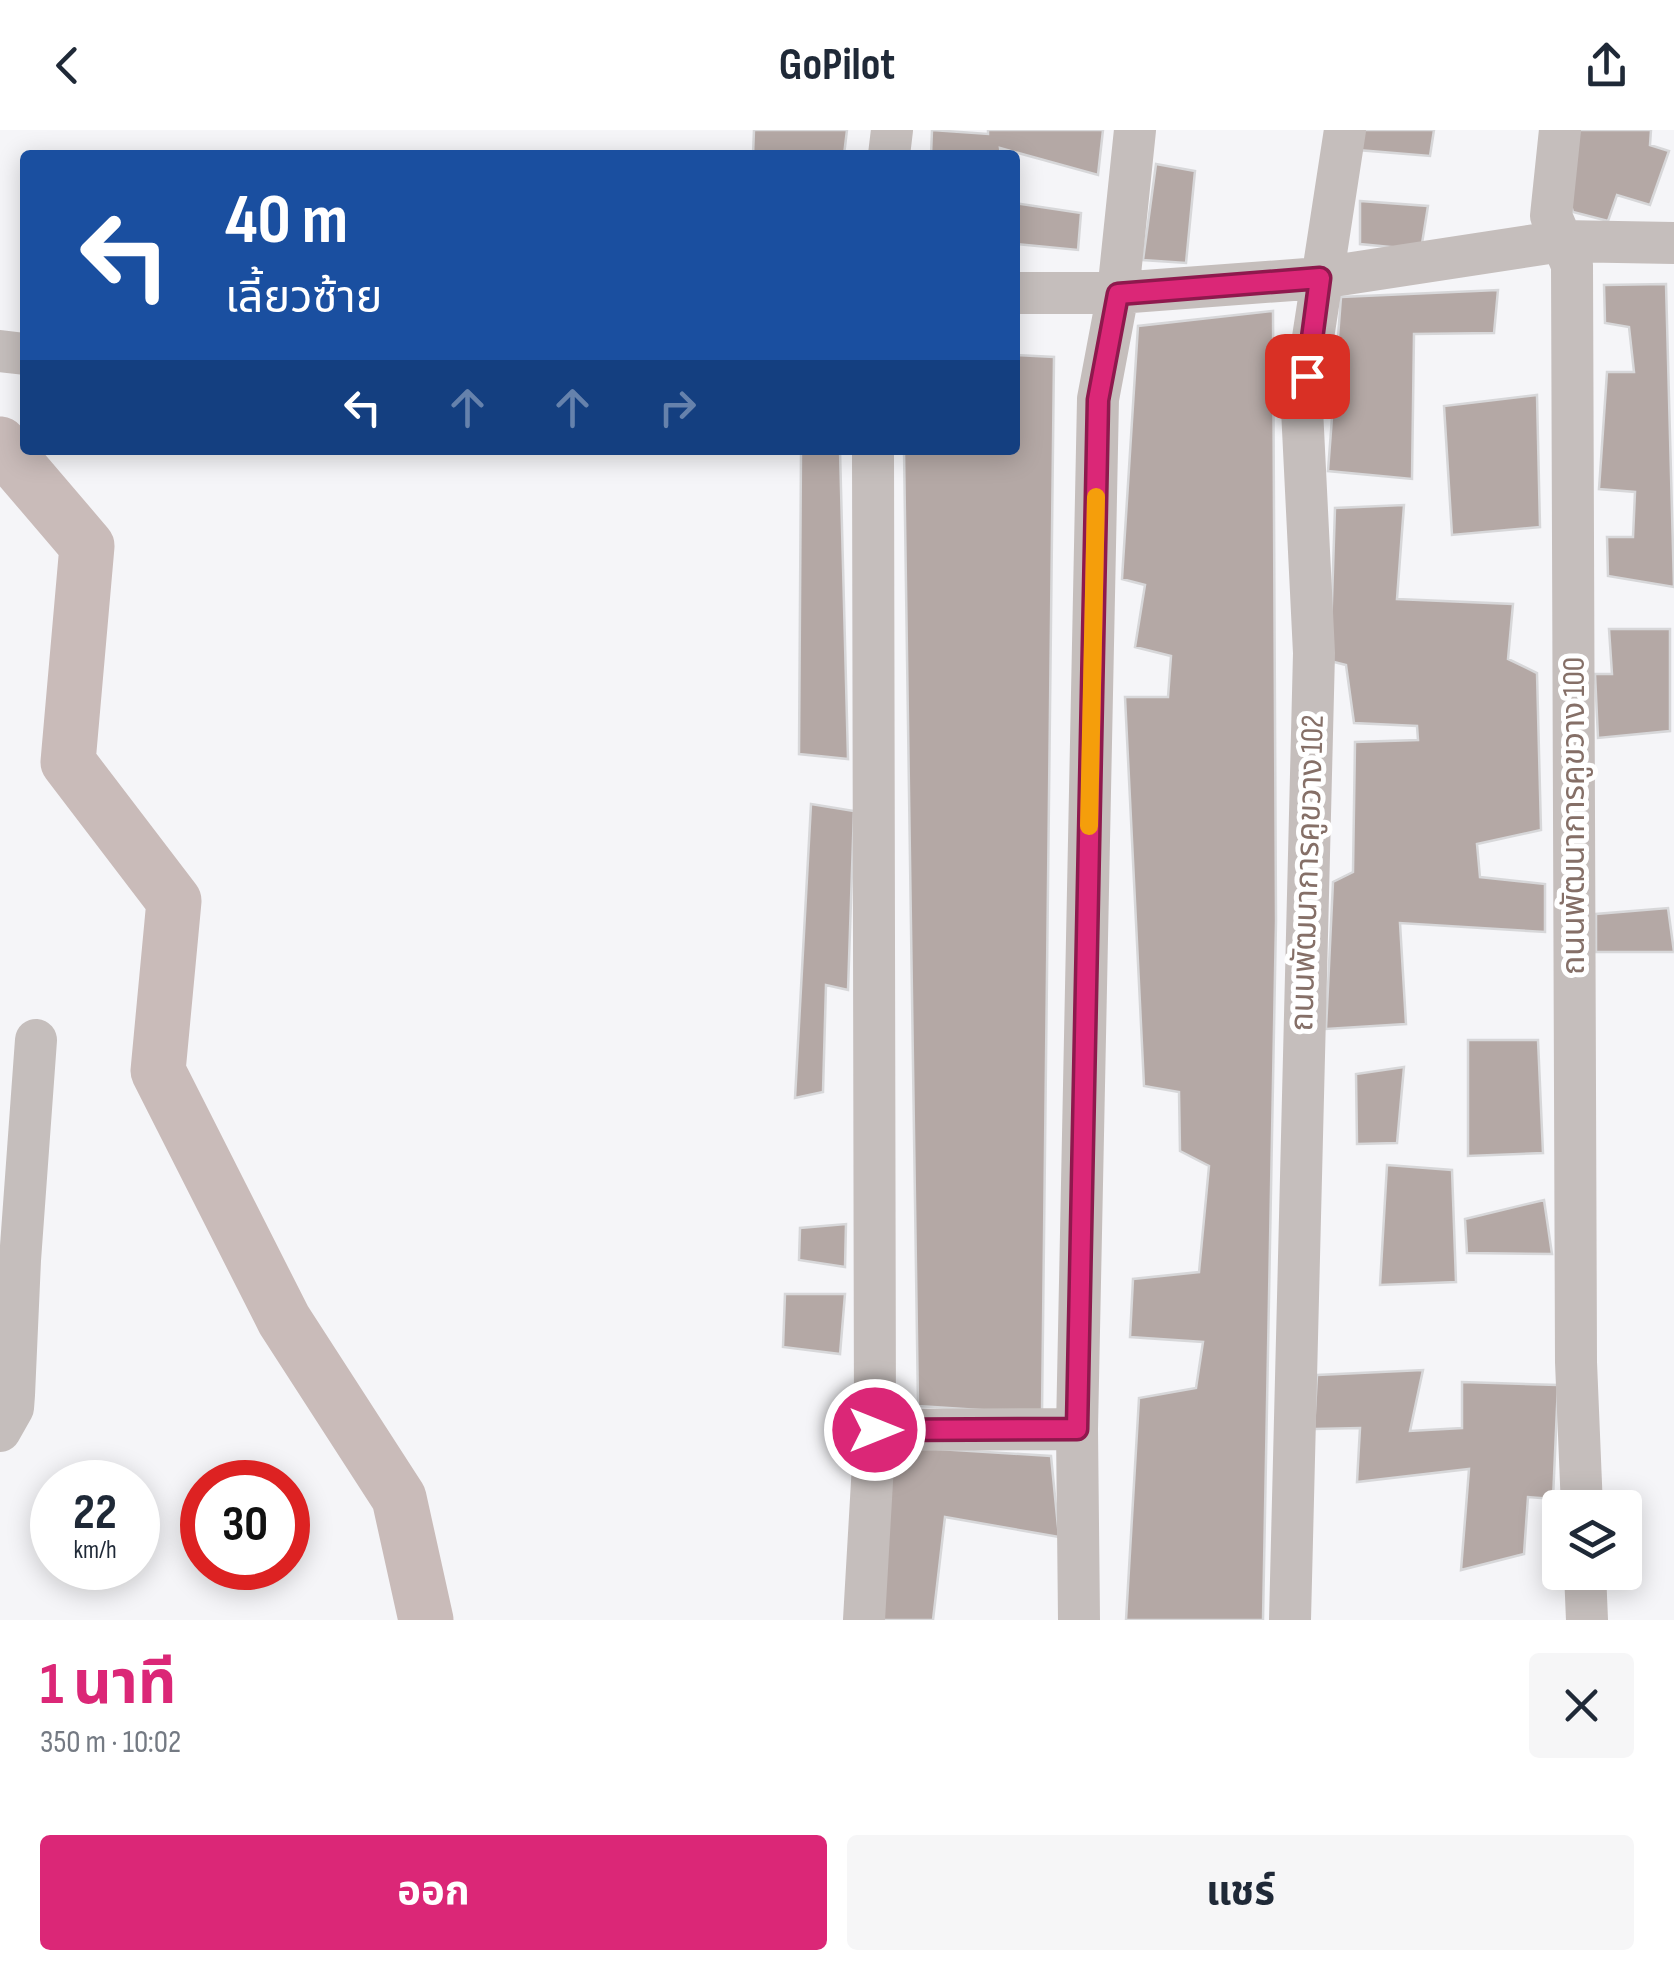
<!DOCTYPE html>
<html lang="th">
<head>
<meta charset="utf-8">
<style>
	:root { --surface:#fff; --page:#f6f6f7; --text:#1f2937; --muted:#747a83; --accent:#db2777 }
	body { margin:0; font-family:"Sofia Sans Condensed","Noto Sans Thai",sans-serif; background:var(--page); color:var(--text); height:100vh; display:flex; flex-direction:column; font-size:38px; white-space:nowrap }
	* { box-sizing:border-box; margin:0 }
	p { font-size:32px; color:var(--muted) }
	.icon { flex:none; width:55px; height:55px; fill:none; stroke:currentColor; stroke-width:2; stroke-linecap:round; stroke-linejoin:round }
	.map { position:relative; height:1490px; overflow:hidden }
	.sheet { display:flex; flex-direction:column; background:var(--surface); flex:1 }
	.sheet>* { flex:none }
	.banner { position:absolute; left:20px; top:20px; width:1000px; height:305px; border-radius:10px; box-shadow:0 5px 25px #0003; background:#1a4fa0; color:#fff; overflow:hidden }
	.buttons { position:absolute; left:1542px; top:1360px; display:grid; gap:20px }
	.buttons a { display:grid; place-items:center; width:100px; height:100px; border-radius:10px; background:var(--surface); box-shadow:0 5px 25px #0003; font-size:50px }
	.speed { position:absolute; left:30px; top:1330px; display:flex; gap:20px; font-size:50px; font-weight:700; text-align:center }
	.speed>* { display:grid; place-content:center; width:130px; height:130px; border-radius:50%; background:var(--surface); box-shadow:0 5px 25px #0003; line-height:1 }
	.speed small { font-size:25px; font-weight:400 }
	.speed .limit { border:15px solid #d22; background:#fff; color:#111 }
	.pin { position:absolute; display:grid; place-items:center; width:85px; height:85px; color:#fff; margin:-42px; border-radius:20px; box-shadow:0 5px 15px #0006 }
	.me { position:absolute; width:110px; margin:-55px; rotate:90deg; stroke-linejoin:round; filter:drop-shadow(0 0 8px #0008) }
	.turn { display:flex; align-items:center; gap:35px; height:210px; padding:0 40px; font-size:45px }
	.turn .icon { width:130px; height:130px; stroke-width:2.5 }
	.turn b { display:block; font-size:70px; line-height:85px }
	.lanes { display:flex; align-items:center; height:95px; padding:0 40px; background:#0003; justify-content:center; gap:50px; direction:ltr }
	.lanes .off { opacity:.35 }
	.round { display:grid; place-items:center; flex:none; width:105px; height:105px; border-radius:10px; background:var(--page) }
	.summary { display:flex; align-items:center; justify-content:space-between; height:170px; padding:0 40px }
	h1 { font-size:60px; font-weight:700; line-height:75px; color:var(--accent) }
	.action { display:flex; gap:20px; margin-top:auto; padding:20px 40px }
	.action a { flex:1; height:115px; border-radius:10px; background:var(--accent); color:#fff; font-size:40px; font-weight:700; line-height:115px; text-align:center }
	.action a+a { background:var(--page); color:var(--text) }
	header { display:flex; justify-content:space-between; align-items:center; height:130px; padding:0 40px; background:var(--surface); font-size:45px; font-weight:700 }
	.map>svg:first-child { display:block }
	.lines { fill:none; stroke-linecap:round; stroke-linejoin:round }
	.river { stroke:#c9bbb9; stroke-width:55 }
	.building { fill:#b4a8a5; stroke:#d7d7d9; stroke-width:2.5 }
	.minor { stroke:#c5bebc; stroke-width:42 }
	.route-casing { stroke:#8e194d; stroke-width:25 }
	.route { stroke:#db2777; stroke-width:18 }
	.slow { stroke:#f59e0b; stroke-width:18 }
	.labels { text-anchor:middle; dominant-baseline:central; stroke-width:10; stroke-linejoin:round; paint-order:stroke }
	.street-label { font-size:32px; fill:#856f67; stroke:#fff }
</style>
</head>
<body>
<header><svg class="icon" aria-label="back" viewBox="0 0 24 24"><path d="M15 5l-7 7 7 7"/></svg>GoPilot<svg class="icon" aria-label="share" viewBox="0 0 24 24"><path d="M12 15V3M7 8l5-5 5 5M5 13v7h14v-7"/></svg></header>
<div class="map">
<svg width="1674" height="1490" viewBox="0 0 1674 1490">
	<rect width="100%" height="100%" fill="#f5f5f8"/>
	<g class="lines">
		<path class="river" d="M0 314 87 416 68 632 174 771 158 941 284 1190 399 1368 426 1490"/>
	</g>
	<path class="building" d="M754 0H847L844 25H753Z
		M932 0 988 4V0H1103L1098 45 1000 18 1001 25H931Z
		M1362 0H1434L1430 26 1358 20Z
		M1575 0H1651L1650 15 1669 21 1650 75 1617 65 1608 91 1573 82 1565 55Z
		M1156 34 1195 41 1186 133 1143 130Z
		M1360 71 1428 76 1421 120 1360 114Z
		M1015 73 1081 83 1078 120 1015 114Z
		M1666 154 1674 457 1608 446 1607 407H1633L1635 362 1599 359 1607 242H1634L1629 197 1605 193 1604 155Z
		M1498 160 1494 203 1414 204 1412 349 1328 341 1341 167Z
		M1273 181 1276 791 1263 1490H1126L1139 1268 1196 1258 1203 1212 1130 1207 1133 1149 1199 1142 1209 1036 1180 1021 1179 962 1144 956 1125 567H1168L1171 526 1135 517 1145 455 1122 449 1138 196Z
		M1015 225 1054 227 1042 1284 918 1276 904 320H1015Z
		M1537 265 1540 397 1452 405 1444 276Z
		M801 320H840L848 629 799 624Z
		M1404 375 1397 469 1513 474 1508 529 1537 543 1541 700 1477 714 1480 747 1545 754V802L1400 793 1406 894 1326 899 1333 752 1353 742 1355 612 1418 610 1417 596 1354 593 1346 535 1330 531 1335 378Z
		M1609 499H1670V601L1598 608 1595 544H1612Z
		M811 674 854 681 848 860 826 855 823 962 795 968Z
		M1668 778 1674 822H1596V784Z
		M1468 910H1538L1543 1023 1468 1026Z
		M1404 937 1397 1013 1357 1014 1356 944Z
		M1387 1035 1452 1040 1456 1152 1380 1155Z
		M1544 1070 1552 1124 1467 1123 1465 1089Z
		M846 1094 845 1137 799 1130 800 1098Z
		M785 1164H845L840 1224 783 1217Z
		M1423 1240 1410 1301 1462 1298V1252L1558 1255 1553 1369 1528 1367 1524 1424 1461 1440 1469 1339 1357 1352 1360 1298 1314 1299 1317 1245Z
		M891 1316 1051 1326 1059 1407 945 1387 933 1490H878Z"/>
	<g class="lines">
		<path class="minor" d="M1560 0 1551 86 1572 135 1576 1232 1582 1378
			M889 25 892 0
			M1015 163H1118L1320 148 1562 111 1674 113
			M0 221 25 224
			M875 1300 1077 1299
			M0 1301 13 1278 14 1265 20 1130 36 910
			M1585 1442 1587 1490
			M864 1490 875 1300 873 320
			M1079 1490 1077 1299 1098 269 1118 163 1135 0
			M1290 1490 1314 523 1302 279 1345 0"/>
	</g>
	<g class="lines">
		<g class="route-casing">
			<path id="route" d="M875 1300 1077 1299 1098 270 1118 164 1320 148 1307 246"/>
		</g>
		<use href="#route" class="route"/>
		<path class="slow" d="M1089 696 1096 367"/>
	</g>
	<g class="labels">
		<g class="street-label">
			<text transform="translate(1574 686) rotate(-90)">ถนนพัฒนาการคูขวาง 100</text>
			<text transform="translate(1308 743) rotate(-88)">ถนนพัฒนาการคูขวาง 102</text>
		</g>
	</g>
</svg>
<div class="buttons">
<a><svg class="icon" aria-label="layers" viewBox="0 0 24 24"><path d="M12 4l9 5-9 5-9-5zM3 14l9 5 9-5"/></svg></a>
</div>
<div class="speed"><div>22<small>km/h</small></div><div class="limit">30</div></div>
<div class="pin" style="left:1307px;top:246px;background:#d93025"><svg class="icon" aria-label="arrive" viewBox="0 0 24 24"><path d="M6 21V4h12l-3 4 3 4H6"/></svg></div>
<svg class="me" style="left:875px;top:1300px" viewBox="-20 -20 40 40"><circle r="17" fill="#db2777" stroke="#fff" stroke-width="3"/><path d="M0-11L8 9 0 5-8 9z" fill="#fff"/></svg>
<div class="banner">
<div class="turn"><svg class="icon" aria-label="left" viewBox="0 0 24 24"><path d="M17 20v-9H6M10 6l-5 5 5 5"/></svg><div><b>40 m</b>เลี้ยวซ้าย</div></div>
<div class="lanes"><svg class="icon" aria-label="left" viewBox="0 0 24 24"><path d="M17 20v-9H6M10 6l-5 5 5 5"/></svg><svg class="icon off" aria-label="ahead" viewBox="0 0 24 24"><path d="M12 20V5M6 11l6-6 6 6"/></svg><svg class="icon off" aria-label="ahead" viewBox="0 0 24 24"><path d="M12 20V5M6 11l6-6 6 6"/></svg><svg class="icon off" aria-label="right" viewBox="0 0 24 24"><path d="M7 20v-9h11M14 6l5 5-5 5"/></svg></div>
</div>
</div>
<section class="sheet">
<div class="summary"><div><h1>1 นาที</h1><p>350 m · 10:02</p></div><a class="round"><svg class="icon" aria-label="close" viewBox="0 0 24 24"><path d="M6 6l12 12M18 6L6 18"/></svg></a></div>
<div class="action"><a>ออก</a><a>แชร์</a></div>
</section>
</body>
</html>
